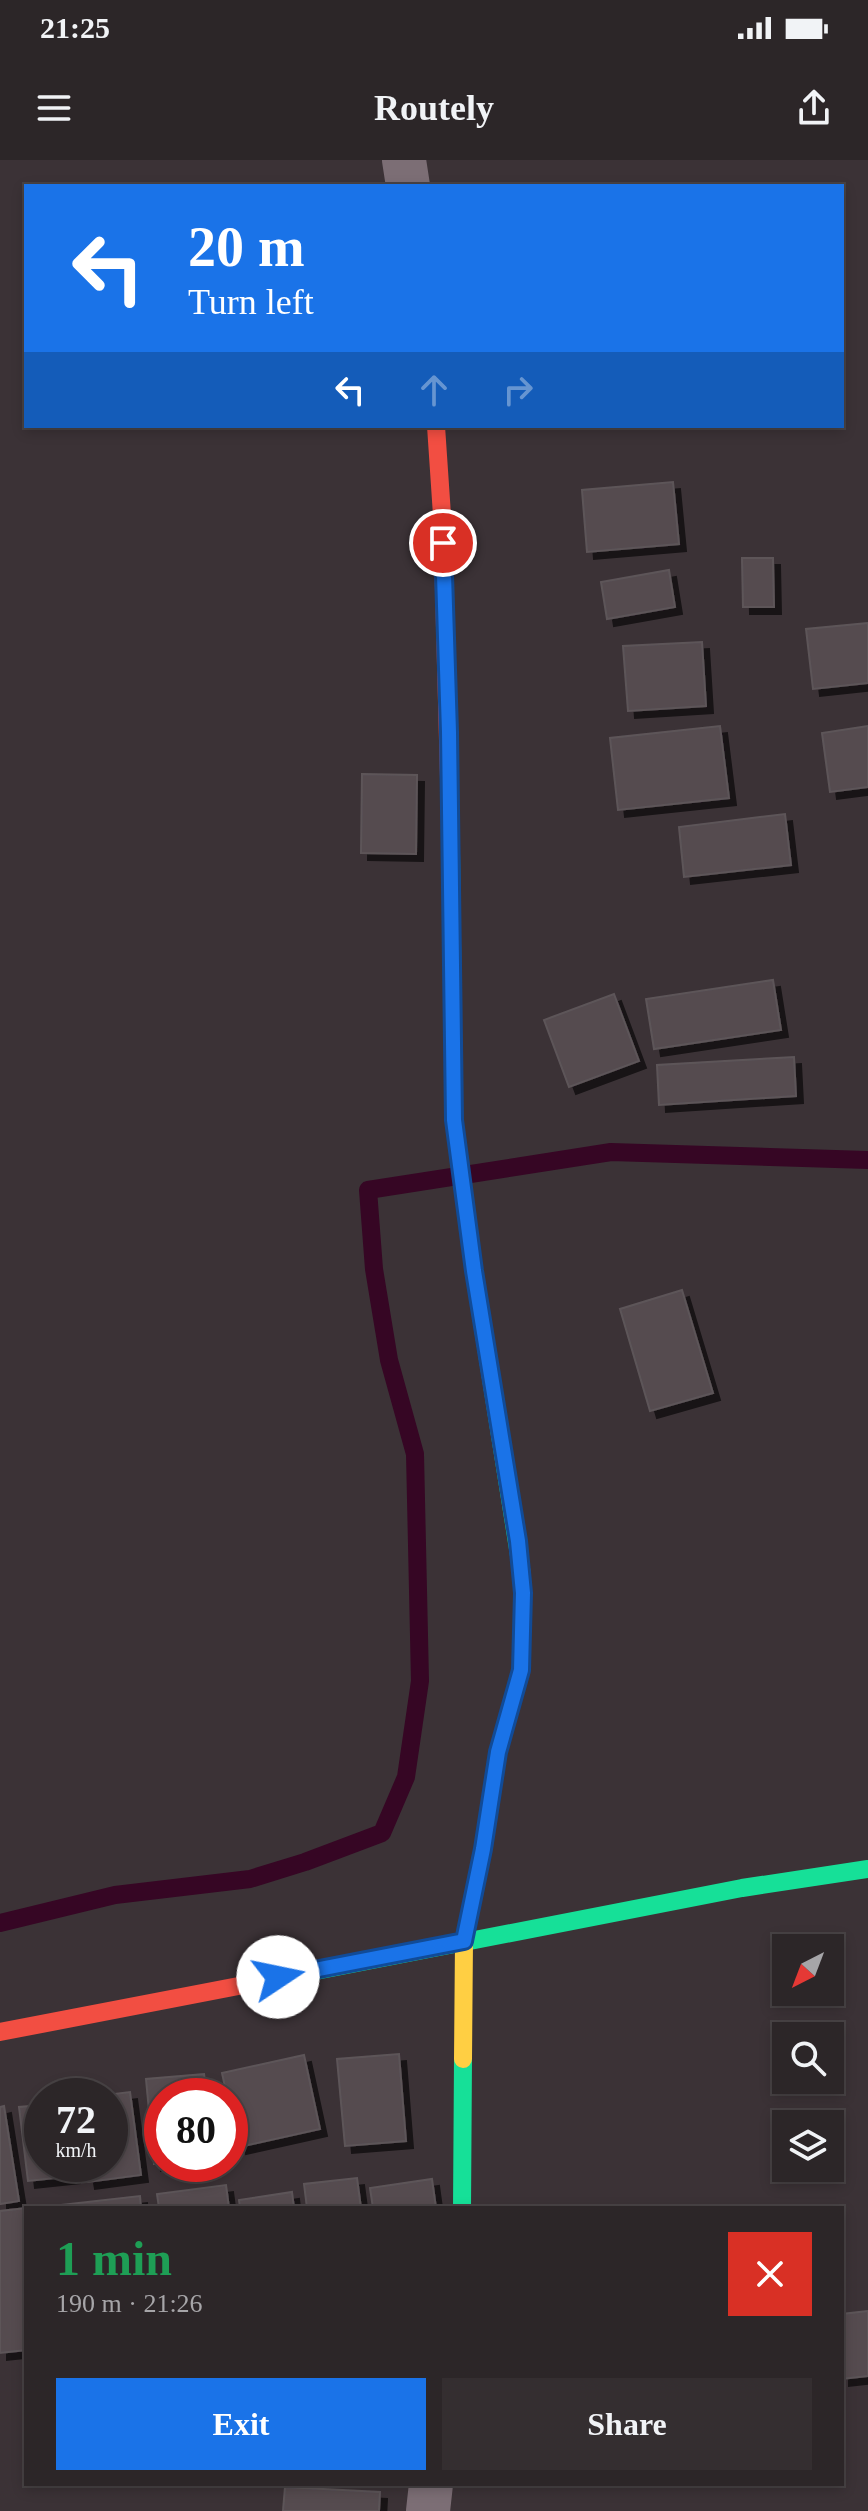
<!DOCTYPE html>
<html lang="en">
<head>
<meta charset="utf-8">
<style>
	:root { --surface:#2c2628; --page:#342e30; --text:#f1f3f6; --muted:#a6a5a8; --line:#484345; --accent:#1a73e8 }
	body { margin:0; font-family:"Times New Roman",serif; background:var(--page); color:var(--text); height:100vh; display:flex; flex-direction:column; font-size:30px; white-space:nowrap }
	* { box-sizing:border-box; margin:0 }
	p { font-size:26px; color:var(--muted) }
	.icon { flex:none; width:44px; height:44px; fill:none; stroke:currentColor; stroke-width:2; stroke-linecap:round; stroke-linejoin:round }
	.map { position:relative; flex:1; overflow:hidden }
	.sheet { position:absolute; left:24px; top:2046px; width:820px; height:280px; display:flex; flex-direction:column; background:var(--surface); border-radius:0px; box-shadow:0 4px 12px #0003,0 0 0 2px var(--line) }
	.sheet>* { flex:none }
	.hud { position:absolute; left:24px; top:24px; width:820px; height:244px; border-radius:0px; box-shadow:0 4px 12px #0003,0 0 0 2px var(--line); background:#1a73e8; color:#fff; overflow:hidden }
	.needle { width:52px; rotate:222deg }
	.tools { position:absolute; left:772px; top:1774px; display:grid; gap:16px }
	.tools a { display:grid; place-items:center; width:72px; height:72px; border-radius:0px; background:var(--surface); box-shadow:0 4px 12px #0003,0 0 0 2px var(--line); font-size:40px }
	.speed { position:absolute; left:24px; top:1918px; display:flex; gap:16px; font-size:40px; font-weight:700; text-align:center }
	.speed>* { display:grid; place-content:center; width:104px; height:104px; border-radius:50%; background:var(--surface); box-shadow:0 4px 12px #0003,0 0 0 2px var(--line); line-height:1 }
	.speed small { font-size:20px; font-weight:400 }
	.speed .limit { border:12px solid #d22; background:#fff; color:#111 }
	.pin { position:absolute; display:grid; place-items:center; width:68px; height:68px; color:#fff; margin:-34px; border:4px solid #fff; border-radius:50%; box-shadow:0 2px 8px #0007 }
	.me { position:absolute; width:88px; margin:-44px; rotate:79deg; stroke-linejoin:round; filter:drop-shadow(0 0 6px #0008) }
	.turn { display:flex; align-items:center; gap:28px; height:168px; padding:0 32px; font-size:36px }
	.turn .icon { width:104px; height:104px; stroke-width:2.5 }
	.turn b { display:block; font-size:56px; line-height:68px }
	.lanes { display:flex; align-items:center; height:76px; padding:0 32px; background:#0003; justify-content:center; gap:40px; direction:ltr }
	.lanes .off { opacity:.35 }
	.round { display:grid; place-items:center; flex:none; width:84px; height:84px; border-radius:0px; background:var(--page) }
	.summary { display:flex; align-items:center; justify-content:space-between; height:136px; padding:0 32px }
	h1 { font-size:48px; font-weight:700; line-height:60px; color:#1e9e55 }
	.cta { display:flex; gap:16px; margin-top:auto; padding:16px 32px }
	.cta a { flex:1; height:92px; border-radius:0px; background:var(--accent); color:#fff; font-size:32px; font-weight:700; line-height:92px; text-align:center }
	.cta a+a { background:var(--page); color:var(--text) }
	.status { display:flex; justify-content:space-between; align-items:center; height:56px; padding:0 40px; background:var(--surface); direction:ltr }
	.status svg { height:22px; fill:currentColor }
	header { display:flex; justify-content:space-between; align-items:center; height:104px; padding:0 32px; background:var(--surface); font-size:36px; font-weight:700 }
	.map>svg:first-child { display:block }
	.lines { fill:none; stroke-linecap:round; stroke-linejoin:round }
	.stream { stroke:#360624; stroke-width:18 }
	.building { fill:#544c50; stroke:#5d5559; stroke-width:2; filter:url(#shadow) }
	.street { stroke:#7c6e75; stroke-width:44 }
	.fast { stroke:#16e098; stroke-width:18 }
	.slow { stroke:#ffcf43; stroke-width:18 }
	.jam { stroke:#f24e42; stroke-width:18 }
	.route-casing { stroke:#114b97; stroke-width:20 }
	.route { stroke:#1a73e8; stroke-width:14 }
</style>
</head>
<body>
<div class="status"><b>21:25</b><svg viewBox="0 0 49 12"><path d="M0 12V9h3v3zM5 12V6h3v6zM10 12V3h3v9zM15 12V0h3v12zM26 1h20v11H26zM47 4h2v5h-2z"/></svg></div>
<header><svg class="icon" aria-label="menu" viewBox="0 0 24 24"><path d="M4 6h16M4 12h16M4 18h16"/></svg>Routely<svg class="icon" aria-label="share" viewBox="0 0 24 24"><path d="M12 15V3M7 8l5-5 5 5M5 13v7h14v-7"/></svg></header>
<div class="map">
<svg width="868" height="2351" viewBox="0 0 868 2351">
	<defs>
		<filter id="shadow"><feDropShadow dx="7" dy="7" stdDeviation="0" flood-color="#0009"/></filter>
	</defs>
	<rect width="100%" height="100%" fill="#3b3236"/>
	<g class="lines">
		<path class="stream" d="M0 1763 115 1735 250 1719 305 1702 382 1673 406 1617 420 1521 415 1294 389 1200 374 1109 368 1030 611 992 868 1000"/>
	</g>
	<path class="building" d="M673 322 679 384 587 392 582 330Z
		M742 398H773L774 447H743Z
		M669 410 675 447 607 459 601 422Z
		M868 463V523L813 529 806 469Z
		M702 482 706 546 628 551 623 486Z
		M720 566 729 638 618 650 610 578Z
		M868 566V627L830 632 822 573Z
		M362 614 417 615 416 694 361 693Z
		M785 654 791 705 684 717 679 667Z
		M773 820 781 870 654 889 646 839Z
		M614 834 639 901 569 927 544 860Z
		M794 897 796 936 659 945 657 905Z
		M682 1130 713 1233 650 1251 620 1149Z
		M399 1894 406 1981 345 1986 337 1899Z
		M304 1895 320 1969 239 1987 230 1947V1936H227L222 1913Z
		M204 1914 207 1936H162V2004H154L146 1919Z
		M130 1932 141 2015 88 2022 85 2004H110V1936H98Z
		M42 1945V2004H72L73 2016 28 2021 19 1947Z
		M4 1946 19 2041 0 2044V1947Z
		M357 2018 361 2048H307L304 2024Z
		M432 2019 436 2048H373L370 2028Z
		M226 2025 229 2048H159L157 2034Z
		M292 2032 294 2048H240L239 2040Z
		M140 2036 141 2048H61L60 2045Z
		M26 2048V2190L0 2193V2051Z
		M868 2151V2216L842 2219V2154Z
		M285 2327 380 2332 379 2351H283Z"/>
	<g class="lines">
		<path class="street" d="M404 0 408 26
			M428 2351 431 2324"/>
		<path class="fast" d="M451 693 454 960 474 1111 521 1408
			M254 1823 742 1728 868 1709
			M462 2048 463 1899"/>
		<path class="slow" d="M463 1899 464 1781 483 1689 498 1592 521 1510 523 1433 521 1408"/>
		<path class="jam" d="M436 266 442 355 451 693
			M0 1872 254 1823"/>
	</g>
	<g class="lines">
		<g class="route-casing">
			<path id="route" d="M278 1817 464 1781 483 1689 498 1592 521 1510 523 1433 518 1381 474 1111 454 960 449 572 443 383"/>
		</g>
		<use href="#route" class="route"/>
	</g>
</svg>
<div class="tools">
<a><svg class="needle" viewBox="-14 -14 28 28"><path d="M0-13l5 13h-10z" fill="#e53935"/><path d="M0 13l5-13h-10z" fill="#a6a5a8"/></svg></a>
<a><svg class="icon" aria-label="search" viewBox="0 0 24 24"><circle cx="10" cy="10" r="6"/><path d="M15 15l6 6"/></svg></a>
<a><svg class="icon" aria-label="layers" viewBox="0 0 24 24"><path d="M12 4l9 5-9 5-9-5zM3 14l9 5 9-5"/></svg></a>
</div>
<div class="speed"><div>72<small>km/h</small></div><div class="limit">80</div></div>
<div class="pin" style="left:443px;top:383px;background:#d93025"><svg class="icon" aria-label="arrive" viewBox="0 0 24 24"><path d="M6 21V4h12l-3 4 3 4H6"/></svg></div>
<svg class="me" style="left:278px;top:1817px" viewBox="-20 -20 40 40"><circle r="19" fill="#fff"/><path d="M0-13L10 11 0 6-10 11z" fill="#1a73e8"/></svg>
<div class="hud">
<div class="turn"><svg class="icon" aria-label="left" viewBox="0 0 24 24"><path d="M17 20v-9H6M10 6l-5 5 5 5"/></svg><div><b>20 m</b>Turn left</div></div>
<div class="lanes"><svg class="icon" aria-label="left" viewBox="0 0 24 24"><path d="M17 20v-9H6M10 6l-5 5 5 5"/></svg><svg class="icon off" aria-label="ahead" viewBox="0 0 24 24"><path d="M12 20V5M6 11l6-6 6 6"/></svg><svg class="icon off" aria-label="right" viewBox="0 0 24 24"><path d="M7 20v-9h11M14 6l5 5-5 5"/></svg></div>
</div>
<section class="sheet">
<div class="summary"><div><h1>1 min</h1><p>190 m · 21:26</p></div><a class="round" style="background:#d93025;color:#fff"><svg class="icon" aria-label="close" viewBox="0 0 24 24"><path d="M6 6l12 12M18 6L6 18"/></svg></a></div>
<div class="cta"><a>Exit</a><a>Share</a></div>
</section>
</div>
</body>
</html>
